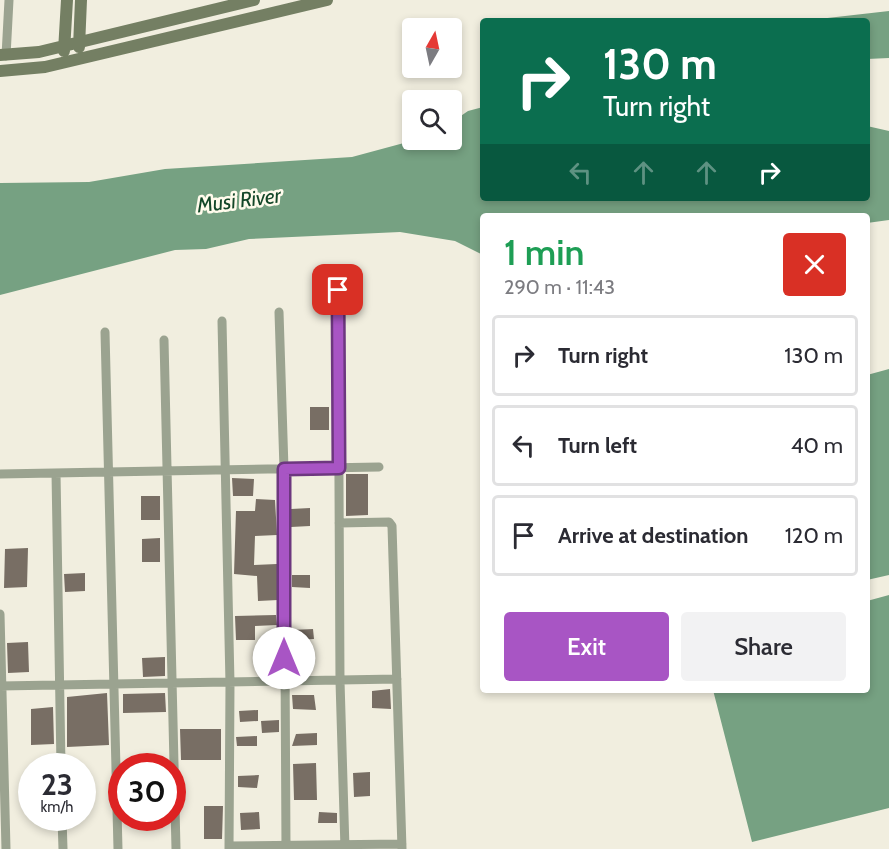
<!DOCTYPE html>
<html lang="en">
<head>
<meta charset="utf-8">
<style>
	:root { --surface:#fff; --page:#f2f2f3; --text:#2b2b33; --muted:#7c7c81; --line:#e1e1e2; --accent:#a855c4 }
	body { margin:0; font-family:Cabin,sans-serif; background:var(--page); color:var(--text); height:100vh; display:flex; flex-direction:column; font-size:22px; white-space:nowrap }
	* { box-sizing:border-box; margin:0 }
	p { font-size:20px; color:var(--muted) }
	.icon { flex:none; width:33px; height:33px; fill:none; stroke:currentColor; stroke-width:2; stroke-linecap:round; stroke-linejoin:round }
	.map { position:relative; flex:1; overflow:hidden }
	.drawer { position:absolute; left:480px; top:213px; width:390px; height:480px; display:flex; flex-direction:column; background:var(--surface); border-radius:6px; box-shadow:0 3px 9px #0003 }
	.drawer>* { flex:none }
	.banner { position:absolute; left:480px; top:18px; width:390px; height:183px; border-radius:6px; box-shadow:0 3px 9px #0003; background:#0b6e4f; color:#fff; overflow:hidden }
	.needle { width:39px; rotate:9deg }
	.buttons { position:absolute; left:402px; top:18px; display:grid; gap:12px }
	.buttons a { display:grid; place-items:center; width:60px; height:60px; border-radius:6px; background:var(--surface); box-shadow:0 3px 9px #0003; font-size:30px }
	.speed { position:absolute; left:18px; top:753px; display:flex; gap:12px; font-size:30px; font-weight:700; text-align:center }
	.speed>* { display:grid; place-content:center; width:78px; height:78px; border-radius:50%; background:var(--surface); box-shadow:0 3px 9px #0003; line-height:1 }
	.speed small { font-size:15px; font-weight:400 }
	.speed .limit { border:9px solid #d22; background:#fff; color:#111 }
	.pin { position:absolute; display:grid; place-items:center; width:51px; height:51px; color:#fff; margin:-26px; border-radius:12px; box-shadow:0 3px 9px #0006 }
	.me { position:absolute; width:66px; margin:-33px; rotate:0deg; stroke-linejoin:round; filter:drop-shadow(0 0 4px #0008) }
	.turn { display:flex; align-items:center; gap:21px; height:126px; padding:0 24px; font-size:27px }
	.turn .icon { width:78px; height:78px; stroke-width:2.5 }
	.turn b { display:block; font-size:42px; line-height:51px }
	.lanes { display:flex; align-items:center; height:57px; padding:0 24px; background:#0003; justify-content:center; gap:30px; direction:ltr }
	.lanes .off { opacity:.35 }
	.round { display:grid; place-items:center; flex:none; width:63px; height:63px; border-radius:6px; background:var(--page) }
	.overview { display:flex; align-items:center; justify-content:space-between; height:102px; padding:0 24px }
	h1 { font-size:36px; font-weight:600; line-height:45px; color:#1e9e55 }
	.action { display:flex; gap:12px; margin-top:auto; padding:12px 24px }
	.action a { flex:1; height:69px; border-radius:6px; background:var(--accent); color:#fff; font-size:24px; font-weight:600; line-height:69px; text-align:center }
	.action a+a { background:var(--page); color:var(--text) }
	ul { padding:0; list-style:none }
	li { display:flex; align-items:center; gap:18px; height:81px; margin:0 12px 9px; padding:0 12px; border:3px solid var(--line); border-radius:6px }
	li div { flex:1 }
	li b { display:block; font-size:22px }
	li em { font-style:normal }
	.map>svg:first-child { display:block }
	.water { fill:#76a182 }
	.building { fill:#786e64 }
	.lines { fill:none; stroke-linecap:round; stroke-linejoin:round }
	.street { stroke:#9ba390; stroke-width:9 }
	.secondary { stroke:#747f63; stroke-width:12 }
	.route-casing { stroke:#6d377f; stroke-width:15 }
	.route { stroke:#a855c4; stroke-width:10 }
	.labels { text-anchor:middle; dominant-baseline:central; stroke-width:5; stroke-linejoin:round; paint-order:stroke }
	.water-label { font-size:21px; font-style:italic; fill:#134728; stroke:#fffbec }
</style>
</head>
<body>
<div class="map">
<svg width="889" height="849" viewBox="0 0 889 849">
	<rect width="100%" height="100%" fill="#f1eedf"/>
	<path class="water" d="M889 11V58L867 59V21H801Z
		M483 107V198H867V126L889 131V220L867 223V216H483V255L455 241 400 232 249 239 206 249 175 250 0 295V183L89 182 165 169 352 157 415 140H452V122L468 111Z
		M889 369V575L867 580V375Z
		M889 595V808L752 842 713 690H867V601Z"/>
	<path class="building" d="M310 407H329V430H310Z
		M346 474H368V515L346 516Z
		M232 478 254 479 253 496H233Z
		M141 496H160V520H141Z
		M256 499 275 500 277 535 255 536 254 565 277 564 278 600 258 601 257 576 234 574 236 511H255Z
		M310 508V526L291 527V509Z
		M160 538V562H142V539Z
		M28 548 27 587 4 588 5 549Z
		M85 573V591L65 592 64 574Z
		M292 575H310V588L292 587Z
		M276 615 277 625 255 626V640H236L235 616Z
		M313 629 314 639 292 640V630Z
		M28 642 29 672 8 673 7 643Z
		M165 657V676L143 677 142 658Z
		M390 689 391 709 372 708V691Z
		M107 693 109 745 67 747V697Z
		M165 693 166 712 123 713V694Z
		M292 695H314L316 710 293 709Z
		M53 707 54 744 31 745V709Z
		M258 710V721L240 722 239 711Z
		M279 720V732L262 733 261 721Z
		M180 729H221V760H181Z
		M317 733V745L292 746 296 734Z
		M257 736V746H237L236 737Z
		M316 763 317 800H294L293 764Z
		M370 772V796L354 797 353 773Z
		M259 775 257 788 238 787V776Z
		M204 806H223L222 839H204Z
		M259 812 260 829 241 830 240 813Z
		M319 812 337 813V823H318Z"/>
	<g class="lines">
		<path class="street" d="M6 56 9 0
			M338 290 340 681 345 849
			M279 312 284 469 286 849
			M222 321 230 683 229 849
			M105 332 118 849
			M164 340 176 849
			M56 473 61 766
			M0 474 379 467
			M339 523 389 522 392 526 402 849
			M0 614 6 849
			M0 686 397 679
			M62 818 63 849
			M229 846 402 844"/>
		<path class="secondary" d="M79 47 81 0
			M64 51 67 0
			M0 55 39 52 254 0
			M0 71 45 67 327 0"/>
	</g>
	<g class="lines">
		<g class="route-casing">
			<path id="route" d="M284 658V469L339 468 338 290"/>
		</g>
		<use href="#route" class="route"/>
	</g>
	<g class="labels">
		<g class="water-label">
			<text transform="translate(239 200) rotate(-7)">Musi River</text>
		</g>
	</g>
</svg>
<div class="buttons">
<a><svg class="needle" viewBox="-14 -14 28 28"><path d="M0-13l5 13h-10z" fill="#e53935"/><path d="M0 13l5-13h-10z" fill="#7c7c81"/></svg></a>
<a><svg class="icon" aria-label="search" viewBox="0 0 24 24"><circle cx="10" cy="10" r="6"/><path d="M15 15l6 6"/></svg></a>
</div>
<div class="speed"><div>23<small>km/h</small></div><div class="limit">30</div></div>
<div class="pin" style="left:338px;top:290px;background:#d93025"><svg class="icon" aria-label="arrive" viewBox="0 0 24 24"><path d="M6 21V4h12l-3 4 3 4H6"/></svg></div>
<svg class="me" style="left:284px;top:658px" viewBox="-20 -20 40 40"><circle r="19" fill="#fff"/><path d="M0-13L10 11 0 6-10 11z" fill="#a855c4"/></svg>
<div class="banner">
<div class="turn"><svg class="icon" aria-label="right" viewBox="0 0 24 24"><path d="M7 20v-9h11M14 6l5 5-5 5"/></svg><div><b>130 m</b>Turn right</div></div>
<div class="lanes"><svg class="icon off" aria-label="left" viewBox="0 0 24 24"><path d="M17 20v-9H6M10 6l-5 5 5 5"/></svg><svg class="icon off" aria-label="ahead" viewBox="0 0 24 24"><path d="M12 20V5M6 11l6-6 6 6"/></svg><svg class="icon off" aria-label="ahead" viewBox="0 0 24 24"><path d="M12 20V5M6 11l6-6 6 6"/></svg><svg class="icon" aria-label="right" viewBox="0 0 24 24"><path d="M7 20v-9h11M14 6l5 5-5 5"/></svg></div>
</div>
<section class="drawer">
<div class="overview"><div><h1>1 min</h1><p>290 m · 11:43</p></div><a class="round" style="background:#d93025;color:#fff"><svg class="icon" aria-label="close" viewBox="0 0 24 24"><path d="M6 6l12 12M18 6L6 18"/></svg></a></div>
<ul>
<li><svg class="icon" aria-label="right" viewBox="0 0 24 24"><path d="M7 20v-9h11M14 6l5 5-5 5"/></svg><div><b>Turn right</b></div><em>130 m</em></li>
<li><svg class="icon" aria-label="left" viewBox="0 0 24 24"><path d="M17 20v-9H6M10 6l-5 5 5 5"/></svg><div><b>Turn left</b></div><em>40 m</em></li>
<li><svg class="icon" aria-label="arrive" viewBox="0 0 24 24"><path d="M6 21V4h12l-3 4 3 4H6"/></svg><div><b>Arrive at destination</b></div><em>120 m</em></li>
</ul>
<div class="action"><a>Exit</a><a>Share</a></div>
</section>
</div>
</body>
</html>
